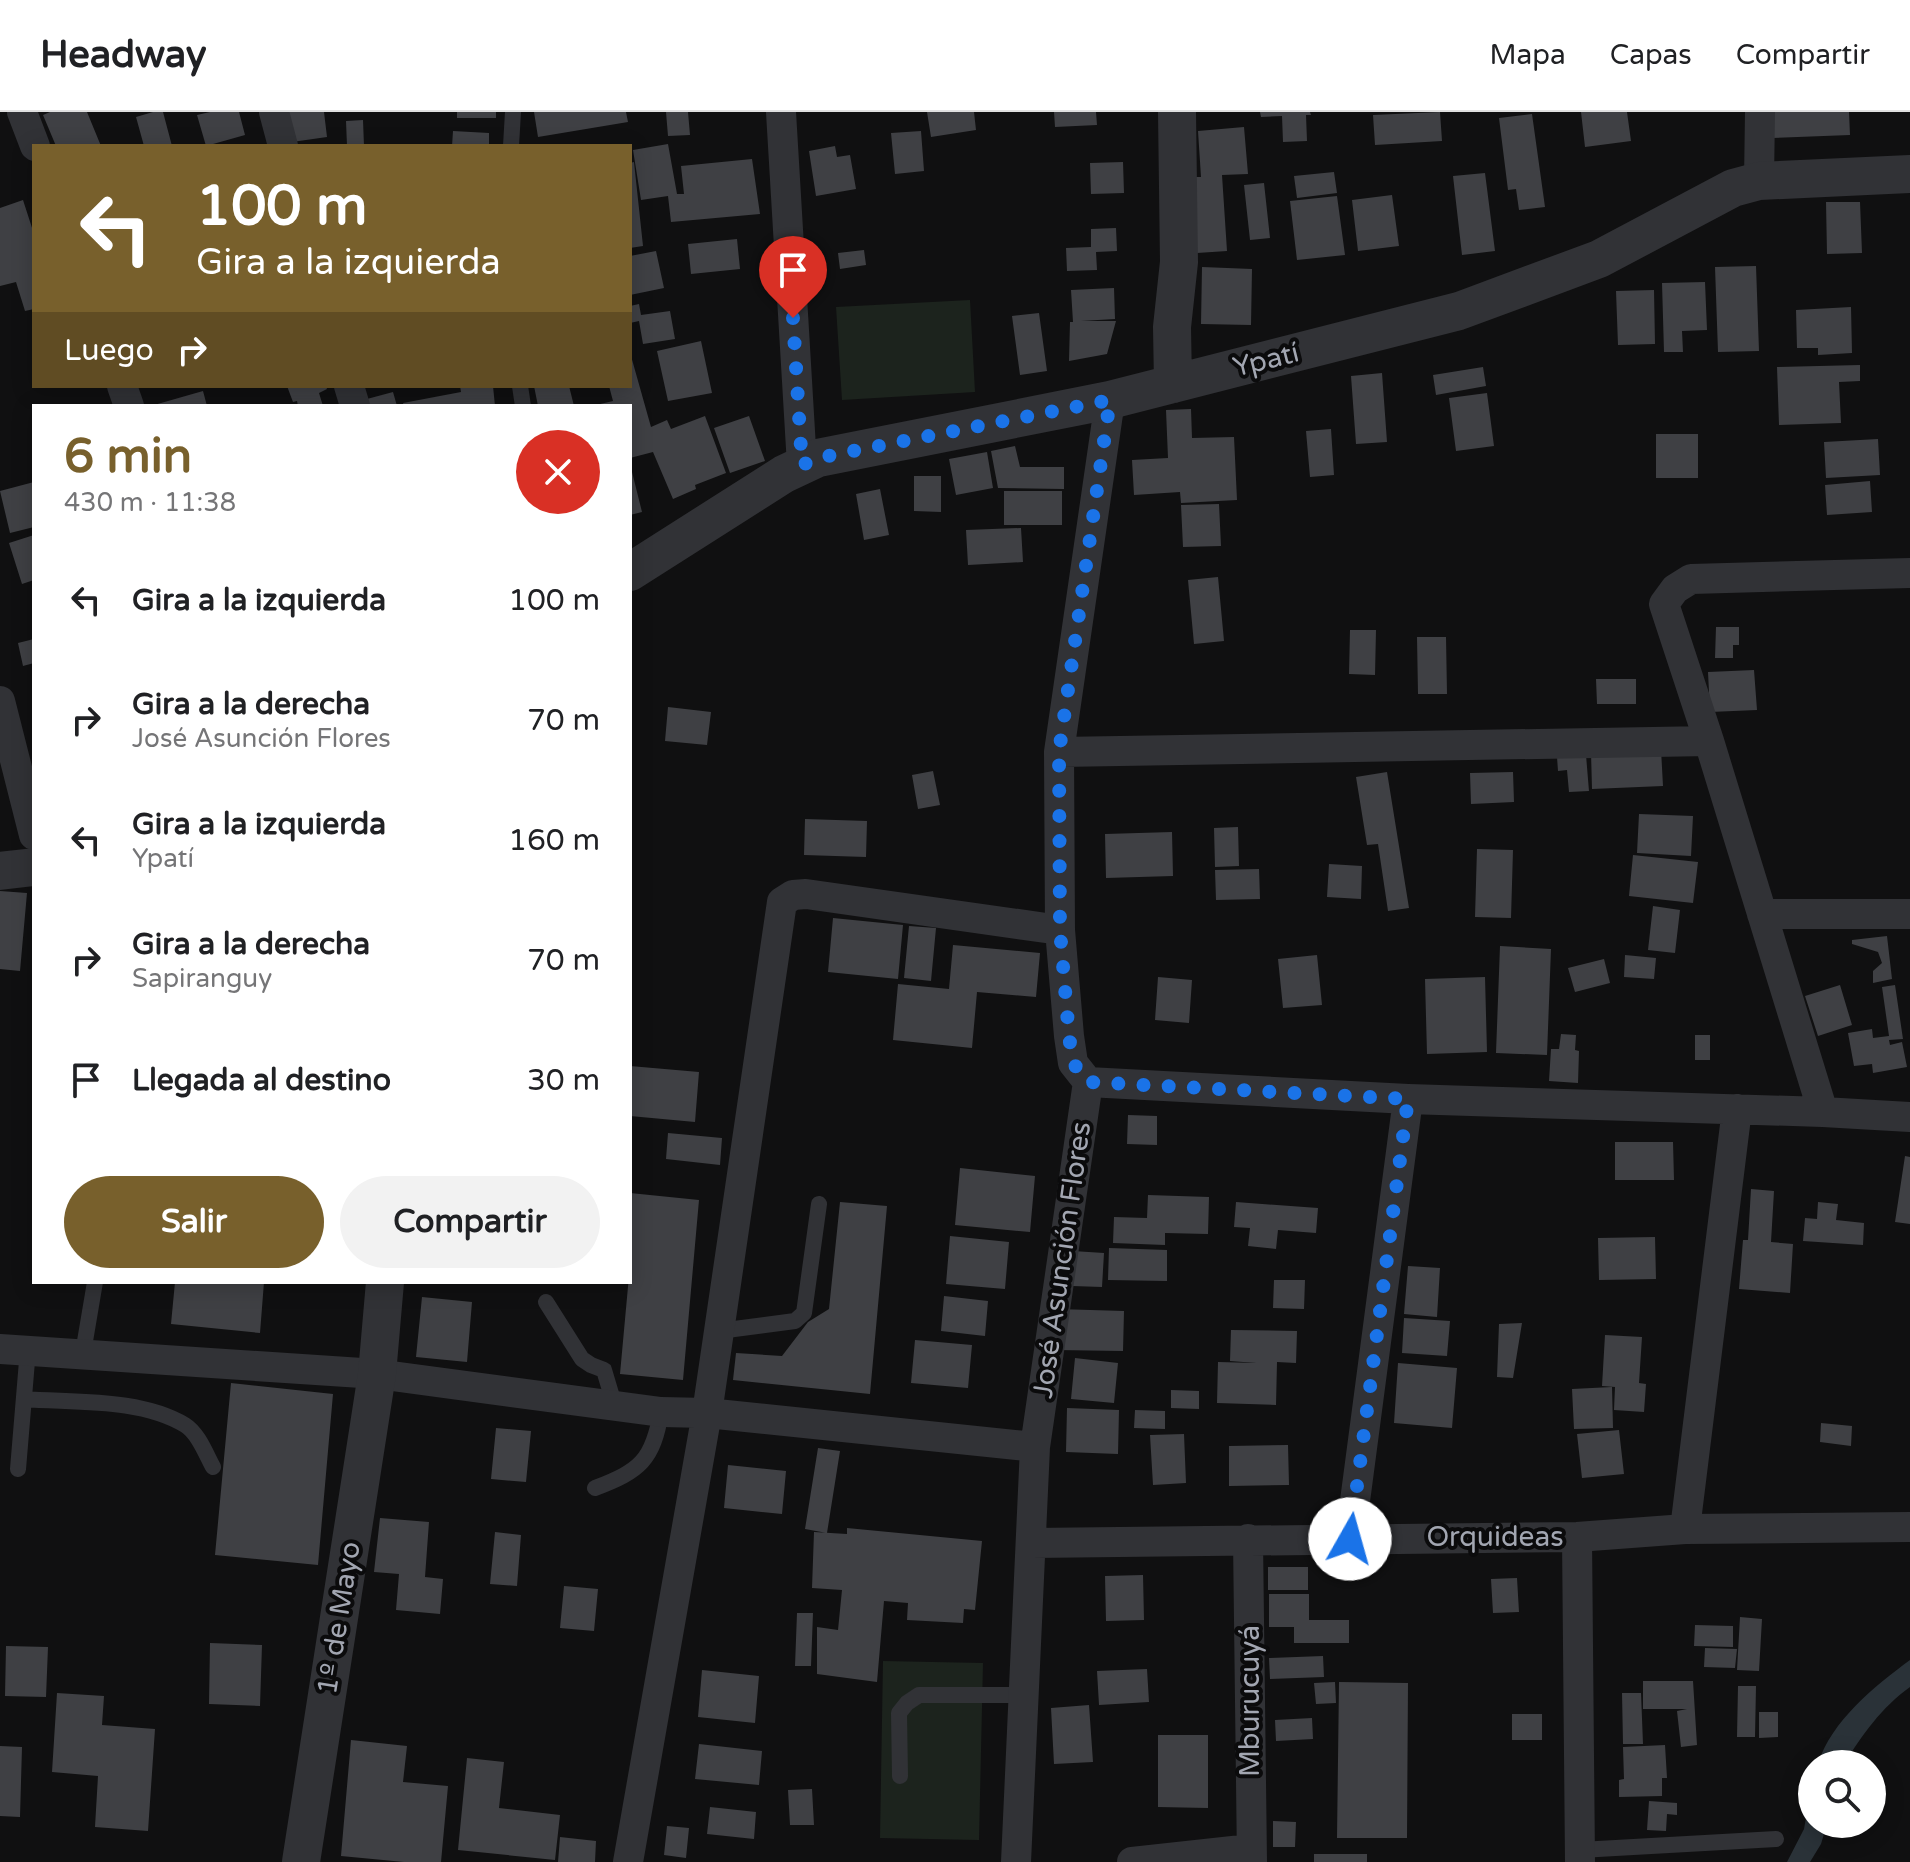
<!DOCTYPE html>
<html lang="es">
<head>
<meta charset="utf-8">
<style>
	:root { --surface:#fff; --page:#f2f2f2; --text:#202124; --muted:#757577; --line:#e0e0e0; --accent:#78602c }
	body { margin:0; font-family:"Varela Round",sans-serif; background:var(--page); color:var(--text); height:100vh; display:flex; flex-direction:column; font-size:30px; white-space:nowrap }
	* { box-sizing:border-box; margin:0 }
	p { font-size:26px; color:var(--muted) }
	.icon { flex:none; width:44px; height:44px; fill:none; stroke:currentColor; stroke-width:2; stroke-linecap:round; stroke-linejoin:round }
	.map { position:relative; flex:1; overflow:hidden }
	.details { position:absolute; left:32px; top:292px; width:600px; height:880px; display:flex; flex-direction:column; background:var(--surface); border-radius:0px; box-shadow:0 4px 20px #0003 }
	.details>* { flex:none }
	.hud { position:absolute; left:32px; top:32px; width:600px; height:244px; border-radius:0px; box-shadow:0 4px 20px #0003; background:#78602c; color:#fff; overflow:hidden }
	.fabs { position:absolute; left:1798px; top:1638px; display:grid; gap:16px }
	.fabs a { display:grid; place-items:center; width:88px; height:88px; border-radius:50%; background:var(--surface); box-shadow:0 4px 20px #0003; font-size:40px }
	.pin { position:absolute; display:grid; place-items:center; width:68px; height:68px; color:#fff; margin:-82px -34px; border-radius:50% 50% 50% 0; rotate:-45deg; box-shadow:0 0 8px #0007 }
	.pin .icon { rotate:45deg }
	.me { position:absolute; width:88px; margin:-44px; rotate:7deg; stroke-linejoin:round; filter:drop-shadow(0 0 6px #0008) }
	.turn { display:flex; align-items:center; gap:28px; height:168px; padding:0 32px; font-size:36px }
	.turn .icon { width:104px; height:104px; stroke-width:2.5 }
	.turn b { display:block; font-size:56px; line-height:68px }
	.then { display:flex; align-items:center; height:76px; padding:0 32px; background:#0003; gap:16px; font-size:30px }
	.round { display:grid; place-items:center; flex:none; width:84px; height:84px; border-radius:42px; background:var(--page) }
	.headline { display:flex; align-items:center; justify-content:space-between; height:136px; padding:0 32px }
	h1 { font-size:48px; font-weight:700; line-height:60px; color:var(--accent) }
	.primary-button { display:flex; gap:16px; margin-top:auto; padding:16px 32px }
	.primary-button a { flex:1; height:92px; border-radius:48px; background:var(--accent); color:#fff; font-size:32px; font-weight:700; line-height:92px; text-align:center }
	.primary-button a+a { background:var(--page); color:var(--text) }
	ul { padding:0; list-style:none }
	li { display:flex; align-items:center; gap:24px; height:120px; padding:0 32px }
	li div { flex:1 }
	li b { display:block; font-size:30px }
	li em { font-style:normal }
	header { display:flex; align-items:center; gap:48px; box-sizing:border-box; height:112px; padding:0 40px; background:var(--surface); border-bottom:2px solid var(--line) }
	header strong { font-size:38px }
	nav { display:flex; gap:44px; margin-inline-start:auto; font-size:28px }
	.map>svg:first-child { display:block }
	.green { fill:#1c231d }
	.water { fill:#2a3238 }
	.building { fill:#3f4044 }
	.lines { fill:none; stroke-linecap:round; stroke-linejoin:round }
	.service { stroke:#313236; stroke-width:16 }
	.minor { stroke:#313236; stroke-width:30 }
	.tertiary { stroke:#313236; stroke-width:38 }
	.route { stroke:#1a73e8; stroke-width:14; stroke-dasharray:0 25.2 }
	.labels { text-anchor:middle; dominant-baseline:central; stroke-width:8; stroke-linejoin:round; paint-order:stroke }
	.street-label { font-size:28px; fill:#a2a6b1; stroke:#0b0b0c }
</style>
</head>
<body>
<header>
<strong>Headway</strong>
<nav><a>Mapa</a><a>Capas</a><a>Compartir</a></nav>
</header>
<div class="map">
<svg width="1910" height="1750" viewBox="0 0 1910 1750">
	<rect width="100%" height="100%" fill="#101011"/>
	<path class="green" d="M970 188 975 280 842 288 836 195Z
		M883 1549 983 1551 979 1728 880 1726Z"/>
	<path class="water" d="M1910 1548V1575C1881 1596 1863 1622 1844 1652H1818C1831 1609 1876 1573 1910 1548Z
		M1812 1672V1712H1827L1821 1732 1810 1750H1787L1804 1717Z"/>
	<path class="building" d="M50 0H87L101 34H56L43 3Z
		M153 0H163L172 34H144L136 5Z
		M210 0H239L245 23 206 34 197 3Z
		M281 0H324L327 25 285 31Z
		M457 0H496V6H457Z
		M534 0H626L628 10 538 25Z
		M666 0H688L690 23 668 24Z
		M927 0H974L976 18 931 25Z
		M1054 0H1096L1097 13 1055 15Z
		M1260 0H1310L1311 3H1306L1307 29 1283 30 1282 4 1261 5Z
		M1440 0 1442 29 1375 33 1373 3Z
		M1581 0H1627L1631 29 1585 35Z
		M1770 0H1849L1850 23 1771 26Z
		M1532 2 1545 95 1519 98 1516 77 1508 78 1499 6Z
		M363 8 364 34H347L346 9Z
		M1244 15 1248 62 1222 63 1227 139 1197 141 1192 65H1201L1198 19Z
		M453 19 489 21V34H452Z
		M921 19 924 59 895 62 891 21Z
		M668 32 677 82H684L681 54 752 47 760 102 671 110 668 84 641 88 633 38Z
		M835 34 837 45 850 43 856 77 816 84 809 39Z
		M634 50 643 134 630 136V51Z
		M1123 50 1124 81 1091 82 1090 51Z
		M1334 60 1337 81 1297 86 1294 64Z
		M1485 61 1495 139 1462 143 1453 64Z
		M1264 71 1270 126 1250 128 1244 73Z
		M1392 83 1399 134 1358 139 1352 88Z
		M1337 84 1345 143 1297 148 1290 89Z
		M23 88 34 122V197L25 199 16 170 0 174V96Z
		M1826 90H1860L1862 141 1827 142Z
		M1116 116 1117 139 1096 140 1097 158 1067 159 1066 136 1091 135V117Z
		M737 127 740 157 691 162 688 132Z
		M864 138 866 153 840 157 838 141Z
		M656 139 664 176 630 183V144Z
		M1756 154 1759 239 1718 240 1715 155Z
		M1202 155 1252 157 1251 213 1201 212Z
		M1705 170 1707 218 1682 219 1683 240H1664L1662 171Z
		M1114 176 1115 207 1081 209H1116L1107 242 1069 249 1070 210H1073L1071 178Z
		M1654 178 1655 232 1618 233 1616 179Z
		M639 192 641 203 670 199 675 227 643 232 639 209 630 211V194Z
		M1851 195 1852 241 1818 243V236H1797L1796 198Z
		M1039 201 1047 259 1020 263 1012 204Z
		M701 229 712 281 668 289 657 239Z
		M631 244 651 315 667 308 671 317 705 304 726 361 695 373 696 377 673 387 653 340 630 346V294L596 293 613 289 609 274H630Z
		M1860 253V269L1839 270 1841 311 1779 313 1777 255Z
		M1483 255 1486 274 1436 283 1433 263Z
		M1382 261 1387 330 1356 332 1351 264Z
		M287 274H326L327 277 319 281 323 294H298L297 289 293 290Z
		M460 274H493L495 294H404L403 291 461 280Z
		M534 274H569L574 294H538Z
		M203 279 207 294H155L154 293Z
		M393 280 397 294H369L367 287Z
		M1487 281 1494 334 1456 339 1449 286Z
		M1191 297 1192 326 1234 325 1237 388 1181 391 1180 380 1134 383 1132 348 1168 346 1166 298Z
		M749 304 765 349 730 361 714 316Z
		M1331 317 1334 363 1310 365 1306 319Z
		M1656 322H1698V366H1656Z
		M1878 327 1880 363 1826 366 1824 330Z
		M1015 334 1020 355H1064V377L998 376 991 339Z
		M987 340 993 376 956 383 949 347Z
		M631 356 642 400 630 403V357Z
		M914 364H941V400L914 399Z
		M1870 369 1872 400 1827 403 1825 373Z
		M34 370V415L10 421 0 379Z
		M880 377 889 423 864 428 856 382Z
		M1004 379H1062V413H1004Z
		M1219 392 1221 434 1183 435 1181 393Z
		M1021 416 1023 450 968 453 966 418Z
		M34 423V468L22 472 9 431Z
		M1218 465 1224 529 1194 532 1188 468Z
		M1716 515H1739V533H1733V546H1715Z
		M1350 518H1376L1375 563 1349 562Z
		M1417 525H1446L1447 582H1418Z
		M34 527V551L23 554 18 531Z
		M1754 558 1757 598 1710 600 1708 560Z
		M1596 567H1636V592H1597Z
		M668 595 711 600 707 633 665 629Z
		M1661 637 1663 674 1592 677 1591 640Z
		M1586 643 1589 679 1569 680 1567 658 1558 659 1557 645Z
		M933 659 940 693 918 697 912 663Z
		M1387 660 1409 796 1388 799 1378 732 1367 733 1356 665Z
		M1513 660 1514 690 1471 692 1470 661Z
		M1639 702 1693 704 1691 744 1637 741Z
		M805 707 867 709 866 745 804 743Z
		M1238 715 1239 754 1215 755 1214 716Z
		M1172 720 1173 764 1106 766 1105 722Z
		M1477 737 1513 738 1511 806 1475 805Z
		M1633 743 1698 750 1693 791 1629 784Z
		M1329 752 1362 754 1361 787 1327 785Z
		M1259 757 1260 787 1216 788 1215 758Z
		M0 779 27 781 20 859 0 857Z
		M1653 794 1680 798 1675 841 1648 838Z
		M833 806 903 813 898 867 828 860Z
		M909 814 936 816 931 869 904 866Z
		M1887 824 1892 867 1873 871V859L1882 851 1878 840 1852 832V828Z
		M953 833 1040 841 1036 885 977 880 972 936 893 928 898 872 949 877Z
		M1500 834 1551 837 1547 943 1496 941Z
		M1317 843 1322 893 1283 896 1278 847Z
		M1625 843 1656 846 1654 867 1624 865Z
		M1604 847 1610 871 1575 880 1568 856Z
		M1158 865 1192 868 1189 911 1155 908Z
		M1485 865 1487 940 1427 942 1425 867Z
		M1840 873 1852 913 1818 924 1805 884Z
		M1895 873 1903 927 1889 928 1890 933 1902 930 1907 955 1873 961 1872 952 1854 954 1848 921 1872 917 1873 926 1889 924 1882 875Z
		M1561 922 1576 923 1575 938 1579 939 1578 971 1549 969 1551 937H1559Z
		M1695 923H1710V948H1695Z
		M630 954 699 960 695 1010 630 1004Z
		M1128 1003 1157 1004V1033L1127 1032Z
		M668 1021 722 1026 720 1053 666 1047Z
		M1615 1030H1673L1674 1068H1615Z
		M1905 1044 1910 1045V1112L1895 1110Z
		M960 1056 1035 1064 1030 1120 955 1113Z
		M1751 1077 1774 1079 1771 1130 1793 1132 1790 1181 1739 1177 1743 1128H1748Z
		M630 1081 699 1088 683 1268 620 1262 632 1131 630 1130Z
		M1148 1083 1209 1085 1208 1122 1165 1121V1133L1113 1131 1114 1105 1147 1106Z
		M840 1090 887 1094 870 1282 733 1268 736 1241 782 1244 808 1210 829 1197Z
		M1236 1090 1318 1096 1316 1121 1278 1118 1276 1137 1248 1134 1250 1116 1234 1115Z
		M1818 1090 1838 1092 1836 1108 1864 1111 1863 1133 1803 1129 1805 1106 1817 1107Z
		M950 1124 1009 1130 1005 1177 946 1172Z
		M1655 1125 1656 1167 1599 1168 1598 1126Z
		M1109 1136 1167 1138V1169L1108 1168Z
		M1073 1139 1104 1141 1102 1175 1072 1174Z
		M1408 1154 1440 1156 1437 1205 1404 1202Z
		M1274 1168H1305L1304 1197 1273 1196Z
		M175 1170H264L260 1221 171 1212Z
		M944 1184 988 1189 985 1224 941 1219Z
		M422 1185 472 1190 467 1250 416 1245Z
		M1057 1197 1124 1199 1123 1239 1056 1238Z
		M1404 1206 1450 1209 1447 1244 1402 1241Z
		M1522 1211 1513 1266 1497 1265 1499 1212Z
		M1231 1218 1297 1219 1296 1251 1277 1250 1276 1293 1217 1291 1218 1250 1256 1251 1230 1249Z
		M1605 1223 1642 1225 1639 1271 1646 1272 1644 1300 1614 1298 1615 1275 1602 1274Z
		M915 1228 972 1233 968 1276 911 1271Z
		M1075 1246 1118 1251 1114 1291 1071 1287Z
		M1398 1251 1457 1256 1452 1316 1394 1311Z
		M231 1271 333 1282 318 1453 215 1443Z
		M1612 1275 1613 1316 1574 1317 1572 1277Z
		M1171 1278 1199 1279V1297L1171 1296Z
		M1067 1296 1119 1298 1118 1342 1066 1340Z
		M1135 1298 1165 1299V1317L1134 1316Z
		M1821 1311 1852 1314 1851 1334 1820 1330Z
		M496 1316 531 1319 526 1370 491 1367Z
		M1619 1318 1624 1362 1582 1366 1577 1322Z
		M1184 1322 1186 1371 1153 1373 1150 1323Z
		M1288 1333 1289 1373 1229 1374V1334Z
		M818 1336 840 1339 827 1421 805 1417Z
		M728 1353 786 1359 782 1402 724 1396Z
		M380 1406 429 1410 425 1465 443 1467 440 1502 396 1498 399 1462 374 1460Z
		M847 1416 982 1429 975 1498 964 1497 963 1511 907 1508 908 1491 884 1489 877 1570 817 1562V1515L838 1518 842 1478 812 1476 814 1420 847 1422Z
		M495 1420 521 1423 517 1474 490 1472Z
		M1268 1455H1308V1478H1268Z
		M1143 1463 1144 1508 1106 1509 1105 1464Z
		M1517 1466 1519 1500 1493 1501 1491 1467Z
		M564 1474 598 1477 594 1519 560 1516Z
		M1269 1482H1309V1508H1349V1531H1294V1515H1269Z
		M797 1501H813L811 1554H795Z
		M1740 1505 1762 1507 1759 1559 1737 1558Z
		M1695 1513 1733 1514V1535L1694 1534Z
		M210 1531 262 1533 260 1594 209 1592Z
		M6 1534 48 1535 46 1585 5 1584Z
		M1705 1536 1737 1537 1735 1556 1704 1555Z
		M1323 1544 1324 1565 1270 1567 1269 1546Z
		M1147 1557 1149 1590 1099 1593 1097 1559Z
		M702 1558 759 1564 755 1611 698 1605Z
		M1643 1569H1693L1697 1633 1681 1635 1677 1599 1687 1597H1643Z
		M1335 1570 1336 1591 1316 1592 1314 1571Z
		M1339 1570 1408 1571 1407 1726H1337Z
		M1738 1574H1756L1755 1625H1737Z
		M57 1581 104 1584 102 1613 155 1617 148 1719 95 1715 98 1664 52 1660Z
		M1622 1581H1641L1643 1632H1623Z
		M1089 1593 1093 1650 1054 1652 1051 1596Z
		M1759 1600H1778V1625L1759 1626Z
		M1512 1602H1542V1628H1512Z
		M1312 1606 1313 1627 1276 1629 1275 1608Z
		M1158 1623H1208V1696L1158 1695Z
		M351 1628 407 1634 403 1670 448 1674 441 1750H404L341 1744Z
		M699 1632 762 1639 759 1673 695 1667Z
		M1665 1633 1667 1666H1662V1684L1619 1685V1668L1624 1667 1623 1635Z
		M0 1634 22 1635 20 1705 0 1704Z
		M467 1646 504 1650 499 1696 560 1703 555 1748 458 1738Z
		M812 1677 814 1713H790L788 1678Z
		M1649 1689 1677 1691V1703L1667 1702 1666 1719 1647 1718Z
		M710 1695 756 1700 754 1727 707 1722Z
		M1273 1709 1296 1710 1295 1735H1273Z
		M667 1714 689 1716 686 1746 664 1743Z
		M560 1725 596 1729 595 1750H558Z
		M1314 1742H1367V1750H1314Z"/>
	<g class="lines">
		<path class="service" d="M511 34 513 0
			M520 274 523 294
			M546 1190 582 1247 591 1253 604 1258 615 1295
			M719 1219 795 1209 804 1201 819 1092
			M83 1241 95 1170
			M24 1287C75 1291 140 1286 185 1313 198 1321 206 1342 213 1355
			M18 1357 28 1237
			M595 1376C640 1359 653 1348 661 1300
			M900 1664 899 1601 907 1591 919 1583H1024
			M1580 1738 1776 1727"/>
		<path class="minor" d="M22 0 35 34
			M274 0 283 34
			M781 0 802 353
			M1759 69 1760 0
			M122 274 129 294
			M349 274 355 294
			M0 589 34 723
			M1059 640 1709 629
			M1762 802H1910
			M1088 970 1408 987 1823 1000 1910 1005
			M1823 1000 1709 629 1664 492 1675 477 1691 467 1910 461
			M0 1237 377 1262 661 1300 707 1301 1035 1335
			M1685 1417 1737 997
			M1577 1425 1580 1750
			M1248 1427 1252 1750
			M1350 1427 1408 987
			M1032 1431 1577 1425 1685 1417 1910 1415
			M628 1750 707 1301 782 790 793 783 806 782 1060 818
			M1016 1750 1035 1335 1088 970 1073 951 1069 924 1060 818 1059 640 1110 288
			M1132 1750 1251 1737"/>
		<path class="tertiary" d="M1173 272 1172 215 1179 150 1177 0
			M630 460 784 362 818 346 1110 288 1459 199 1599 147 1733 76 1759 69 1910 62
			M0 759 34 755
			M301 1750 377 1262 385 1170"/>
	</g>
	<g class="lines">
		<path class="route" d="M793 206 802 353 818 346 1110 288 1059 640 1060 818 1069 924 1073 951 1088 970 1408 987 1350 1427"/>
	</g>
	<g class="labels">
		<g class="street-label">
			<text transform="translate(1266 248) rotate(-14)">Ypatí</text>
			<text transform="translate(1062 1148) rotate(-82)">José Asunción Flores</text>
			<text x="1495" y="1425">Orquideas</text>
			<text transform="translate(339 1506) rotate(-81)">1º de Mayo</text>
			<text transform="translate(1250 1589) rotate(-90)">Mburucuyá</text>
		</g>
	</g>
</svg>
<div class="fabs">
<a><svg class="icon" aria-label="search" viewBox="0 0 24 24"><circle cx="10" cy="10" r="6"/><path d="M15 15l6 6"/></svg></a>
</div>
<div class="pin" style="left:793px;top:206px;background:#d93025"><svg class="icon" aria-label="arrive" viewBox="0 0 24 24"><path d="M6 21V4h12l-3 4 3 4H6"/></svg></div>
<svg class="me" style="left:1350px;top:1427px" viewBox="-20 -20 40 40"><circle r="19" fill="#fff"/><path d="M0-13L10 11 0 6-10 11z" fill="#1a73e8"/></svg>
<div class="hud">
<div class="turn"><svg class="icon" aria-label="left" viewBox="0 0 24 24"><path d="M17 20v-9H6M10 6l-5 5 5 5"/></svg><div><b>100 m</b>Gira a la izquierda</div></div>
<div class="then">Luego<svg class="icon" aria-label="right" viewBox="0 0 24 24"><path d="M7 20v-9h11M14 6l5 5-5 5"/></svg></div>
</div>
<section class="details">
<div class="headline"><div><h1>6 min</h1><p>430 m · 11:38</p></div><a class="round" style="background:#d93025;color:#fff"><svg class="icon" aria-label="close" viewBox="0 0 24 24"><path d="M6 6l12 12M18 6L6 18"/></svg></a></div>
<ul>
<li><svg class="icon" aria-label="left" viewBox="0 0 24 24"><path d="M17 20v-9H6M10 6l-5 5 5 5"/></svg><div><b>Gira a la izquierda</b></div><em>100 m</em></li>
<li><svg class="icon" aria-label="right" viewBox="0 0 24 24"><path d="M7 20v-9h11M14 6l5 5-5 5"/></svg><div><b>Gira a la derecha</b><p>José Asunción Flores</p></div><em>70 m</em></li>
<li><svg class="icon" aria-label="left" viewBox="0 0 24 24"><path d="M17 20v-9H6M10 6l-5 5 5 5"/></svg><div><b>Gira a la izquierda</b><p>Ypatí</p></div><em>160 m</em></li>
<li><svg class="icon" aria-label="right" viewBox="0 0 24 24"><path d="M7 20v-9h11M14 6l5 5-5 5"/></svg><div><b>Gira a la derecha</b><p>Sapiranguy</p></div><em>70 m</em></li>
<li><svg class="icon" aria-label="arrive" viewBox="0 0 24 24"><path d="M6 21V4h12l-3 4 3 4H6"/></svg><div><b>Llegada al destino</b></div><em>30 m</em></li>
</ul>
<div class="primary-button"><a>Salir</a><a>Compartir</a></div>
</section>
</div>
</body>
</html>
